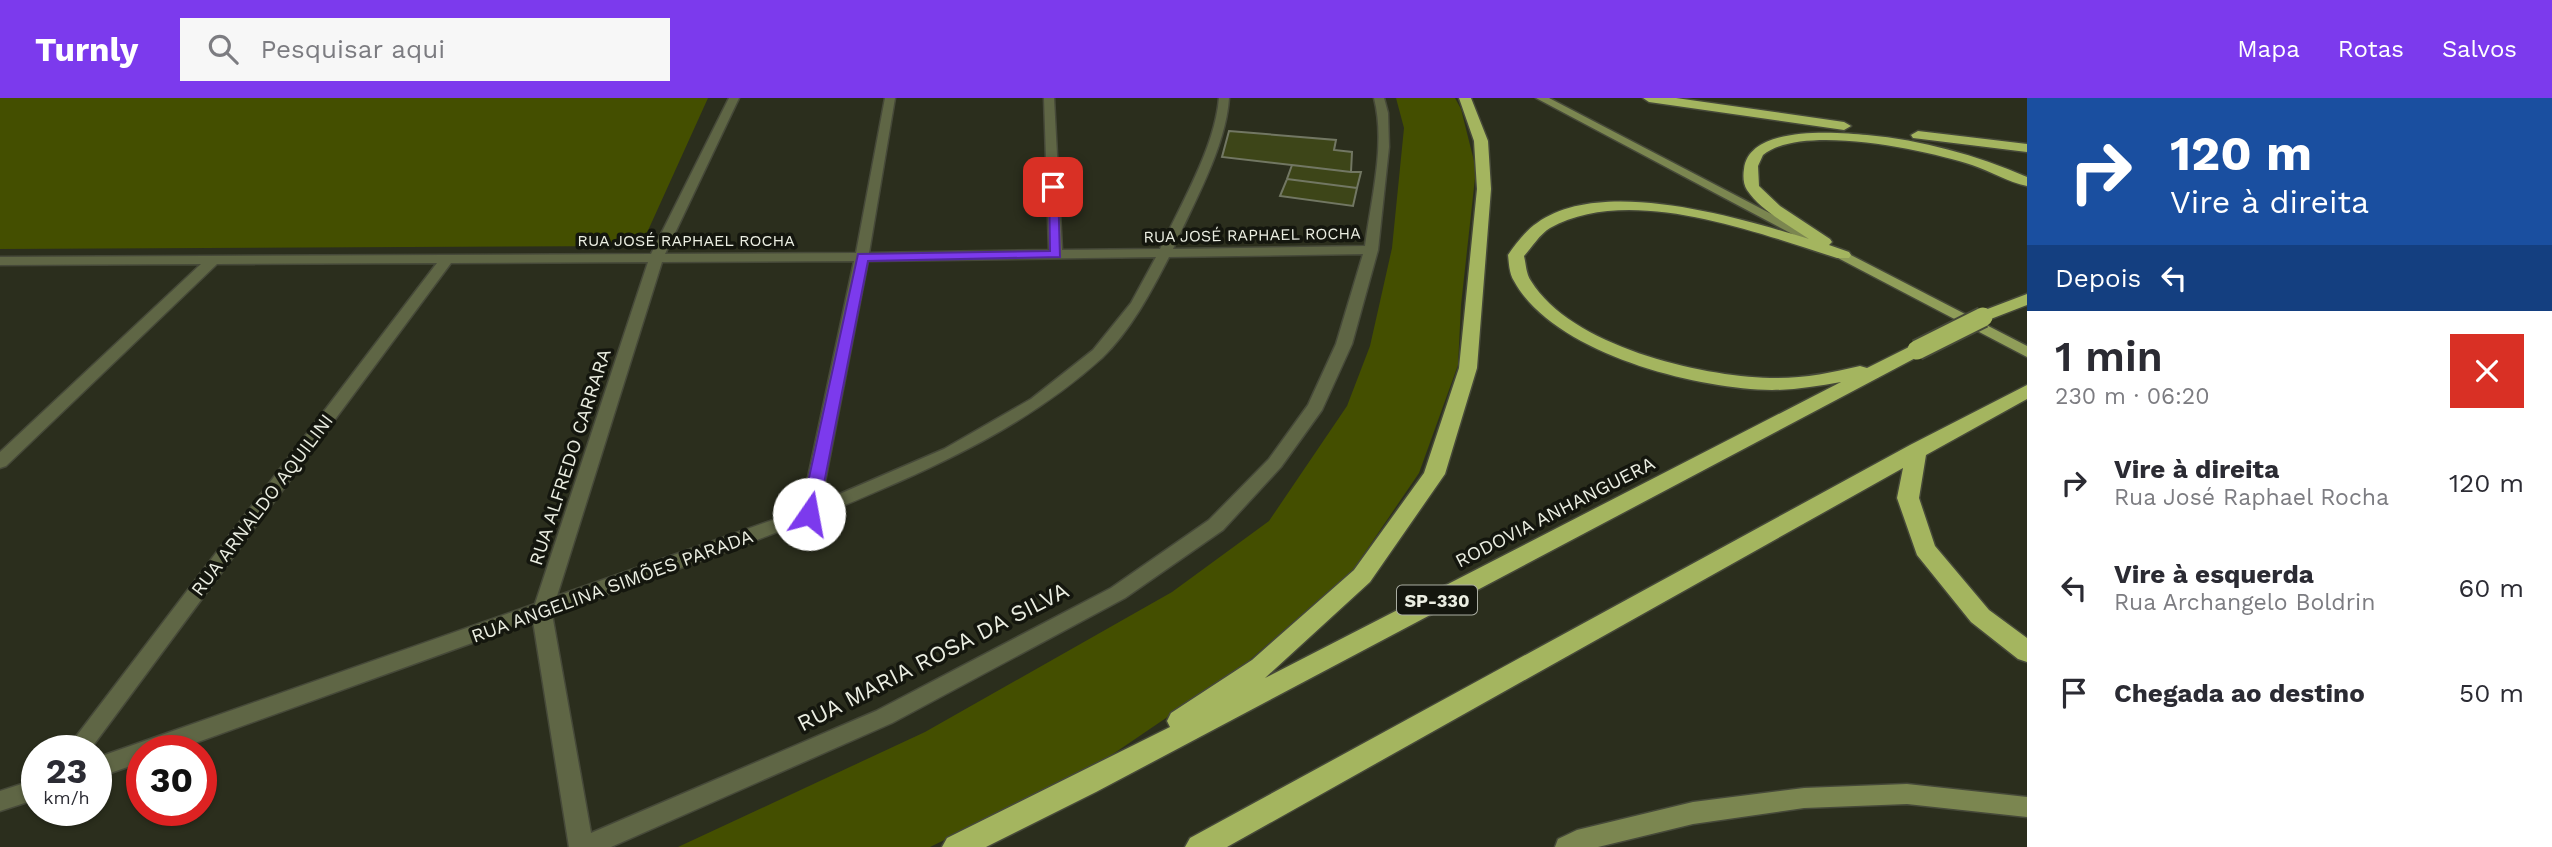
<!DOCTYPE html>
<html lang="pt">
<head>
<meta charset="utf-8">
<style>
	:root { --surface:#fff; --page:#f7f7f7; --text:#2b2b33; --muted:#7c7c81; --accent:#7c3aed }
	body { margin:0; font-family:"Work Sans",sans-serif; background:var(--page); color:var(--text); height:100vh; display:flex; flex-direction:column; font-size:26px; white-space:nowrap }
	* { box-sizing:border-box; margin:0 }
	p { font-size:23px; color:var(--muted) }
	.icon { flex:none; width:38px; height:38px; fill:none; stroke:currentColor; stroke-width:2; stroke-linecap:round; stroke-linejoin:round }
	.map { position:relative; flex:1; overflow:hidden }
	.sheet { display:flex; flex-direction:column; background:var(--surface); width:525px }
	.sheet>* { flex:none }
	.top-card { background:#1a4fa0; color:#fff; overflow:hidden }
	.speed { position:absolute; left:21px; top:637px; display:flex; gap:14px; font-size:35px; font-weight:700; text-align:center }
	.speed>* { display:grid; place-content:center; width:91px; height:91px; border-radius:50%; background:var(--surface); box-shadow:0 2px 5px #0004; line-height:1 }
	.speed small { font-size:18px; font-weight:400 }
	.speed .limit { border:10px solid #d22; background:#fff; color:#111 }
	.pin { position:absolute; display:grid; place-items:center; width:60px; height:60px; color:#fff; margin:-30px; border-radius:14px; box-shadow:0 4px 10px #0006 }
	.me { position:absolute; width:77px; margin:-38px; rotate:12deg; stroke-linejoin:round; filter:drop-shadow(0 0 5px #0008) }
	.turn { display:flex; align-items:center; gap:24px; height:147px; padding:0 28px; font-size:32px }
	.turn .icon { width:91px; height:91px; stroke-width:2.5 }
	.turn b { display:block; font-size:49px; line-height:60px }
	.then { display:flex; align-items:center; height:66px; padding:0 28px; background:#0003; gap:14px; font-size:26px }
	.round { display:grid; place-items:center; flex:none; width:74px; height:74px; border-radius:0px; background:var(--page) }
	.head { display:flex; align-items:center; justify-content:space-between; height:119px; padding:0 28px }
	h1 { font-size:42px; font-weight:600; line-height:52px }
	ul { padding:0; list-style:none }
	li { display:flex; align-items:center; gap:21px; height:105px; padding:0 28px }
	li div { flex:1 }
	li b { display:block; font-size:26px }
	li em { font-style:normal }
	header { display:flex; align-items:center; gap:42px; box-sizing:border-box; height:98px; padding:0 35px; background:var(--accent); color:#fff }
	header strong { font-size:33px }
	nav { display:flex; gap:38px; margin-inline-start:auto; font-size:24px }
	.search { width:490px; height:63px; background:var(--page); display:flex; align-items:center; gap:18px; box-sizing:border-box; padding:0 24px; border-radius:0px; color:var(--muted); font-size:26px }
	main { display:flex; flex:1; min-height:0 }
	.map>svg:first-child { display:block }
	.green { fill:#444f00 }
	.building { fill:#3d4518; stroke:#727763; stroke-width:2 }
	.lines { fill:none; stroke-linecap:round; stroke-linejoin:round }
	.street-casing { stroke:#464939; stroke-width:3 }
	.secondary-casing { stroke:#464939; stroke-width:3 }
	.primary-casing { stroke:#464939; stroke-width:3 }
	.highway-casing { stroke:#464939; stroke-width:3 }
	.street { fill:#5f6645; fill-rule:evenodd }
	.secondary { fill:#7b8650; fill-rule:evenodd }
	.primary { fill:#909e59; fill-rule:evenodd }
	.highway { fill:#a4b55f; fill-rule:evenodd }
	.highway-bridge-casing { stroke:#464939; stroke-width:23; stroke-linecap:butt }
	.highway-bridge { stroke:#a4b55f; stroke-width:19 }
	.route { fill:#7c3aed; stroke:#51269a; stroke-width:2 }
	.labels { text-anchor:middle; dominant-baseline:central; stroke-width:7; stroke-linejoin:round; paint-order:stroke }
	.far-street-label { font-size:16px; fill:#ebeee2; stroke:#14160e }
	.shield { fill:#14160e; stroke:#aaada2; stroke-width:2 }
	.shield-label { font-size:18px; font-weight:bold; fill:#ebeee2 }
	.street-label { font-size:19px; fill:#ebeee2; stroke:#14160e }
	.near-street-label { font-size:23px; fill:#ebeee2; stroke:#14160e }
</style>
</head>
<body>
<header>
<strong>Turnly</strong>
<div class="search"><svg class="icon" aria-label="search" viewBox="0 0 24 24"><circle cx="10" cy="10" r="6"/><path d="M15 15l6 6"/></svg>Pesquisar aqui</div>
<nav><a>Mapa</a><a>Rotas</a><a>Salvos</a></nav>
</header>
<main>
<div class="map">
<svg width="2027" height="749" viewBox="0 0 2027 749">
	<rect width="100%" height="100%" fill="#2b2e1d"/>
	<path class="green" d="M0 0H708L641 148 0 151Z
		M1396 0H1455L1461 11 1476 71 1461 207 1458 267 1419 375 1353 472 1244 567 1091 671 930 749H678L925 634 1172 494 1269 423 1347 308 1370 248 1392 150 1404 30Z"/>
	<path class="building" d="M1229 33 1336 42 1334 52 1352 54 1351 74 1222 59Z
		M1292 67 1351 74H1361L1357 90 1287 81Z
		M1287 81 1357 90 1353 108 1280 98Z"/>
	<g class="lines">
		<g class="street-casing">
			<path id="street" d="M729 0H739L665 156 856 155 885 0H895L869 155 1049 152 1044 0H1054L1062 152 1160 151C1181 106 1215 49 1219 0H1229C1226 49 1193 106 1173 151L1365 148C1371 101 1386 46 1374 0H1384L1388 15 1389 49 1378 152 1352 246 1322 312 1281 369 1223 432 1125 500 892 625 611 749H569L533 523 173 653H142V664L96 680V660L535 506 648 164 451 165 89 653H65L437 165 217 166 6 368 0 370V354L201 166 0 167V159L651 156ZM1363 156 1336 246 1308 307 1269 361 1209 422 1111 490 876 613 591 735 552 516C662 476 773 439 880 392 959 358 1037 319 1102 260 1131 232 1151 194 1169 159ZM1156 159 1131 205 1093 252 1031 301 944 351 821 404 868 163ZM854 163 801 412 557 498 662 164Z
				M37 681V701L0 713V693Z"/>
		</g>
		<g class="secondary-casing">
			<path id="secondary" d="M1536 0H1549L1825 144 1818 148 1813 147Z
				M1907 686 2027 699V719L1907 706 1804 710 1693 726 1598 749H1555L1558 741 1577 732 1693 704 1804 690Z"/>
		</g>
		<g class="primary-casing">
			<path id="primary" d="M1843 153 2027 248V259L1838 160V154Z"/>
		</g>
		<g class="highway-casing">
			<path id="highway" d="M1459 0H1471L1488 43 1491 91 1477 270 1445 376 1370 484 1265 580 1841 284C1818 288 1795 292 1772 292 1695 291 1553 255 1514 183 1509 175 1509 165 1508 157 1515 147 1526 132 1537 125 1602 78 1739 120 1809 141 1789 127 1761 113 1747 92 1743 86 1743 77 1744 71 1749 27 1835 34 1867 37 1922 42 1976 57 2027 79V88C2008 84 1990 73 1972 67 1926 52 1802 25 1763 57L1758 68 1759 88 1780 108 1830 141 1832 144 1829 147 1849 154 1851 157 1849 160H1837C1758 135 1629 85 1550 130 1540 136 1532 149 1524 158 1526 166 1526 176 1531 183 1571 248 1699 278 1770 280 1800 281 1831 275 1860 268L1867 270 1911 248 1917 247 1926 252 1923 256 1096 694 986 749H942L947 740 1170 629 1167 623 1171 615 1252 562 1354 472 1424 375 1459 270 1477 91 1474 43Z
				M1643 0H1676L1844 24 1851 28 1844 32 1649 4Z
				M1918 33 2027 46V54L1913 40 1911 37Z
				M2027 196V207L1983 224 1974 219 1977 215Z
				M2027 287V301L1926 357 1919 400 1935 448 1989 512 2027 540V564L2018 561 1971 524 1917 457 1897 400 1903 370 1227 749H1185L1190 740 1910 347Z"/>
		</g>
		<use href="#street" class="street"/>
		<use href="#secondary" class="secondary"/>
		<use href="#primary" class="primary"/>
		<use href="#highway" class="highway"/>
		<g class="highway-bridge-casing">
			<path id="highway-bridge" d="M1917 252 1983 219"/>
		</g>
		<use href="#highway-bridge" class="highway-bridge"/>
	</g>
	<path class="route" d="M1049 86 1058 89 1060 159 868 163 818 416 809 422 803 420 801 416 858 156 1050 153Z"/>
	<g class="labels">
		<g class="far-street-label">
			<text transform="translate(1252 137) rotate(-1)">RUA JOSÉ RAPHAEL ROCHA</text>
			<text x="686" y="142">RUA JOSÉ RAPHAEL ROCHA</text>
		</g>
		<rect class="shield" x="1397" y="487.5" width="80" height="29" rx="5"/>
		<g class="shield-label">
			<text x="1437" y="502">SP-330</text>
		</g>
		<g class="street-label">
			<text transform="translate(570 359) rotate(-72)">RUA ALFREDO CARRARA</text>
			<text transform="translate(262 407) rotate(-53)">RUA ARNALDO AQUILINI</text>
			<text transform="translate(1555 414) rotate(-27)">RODOVIA ANHANGUERA</text>
			<text transform="translate(612 488) rotate(-20)">RUA ANGELINA SIMÕES PARADA</text>
		</g>
		<g class="near-street-label">
			<text transform="translate(933 559) rotate(-27)">RUA MARIA ROSA DA SILVA</text>
		</g>
	</g>
</svg>
<div class="speed"><div>23<small>km/h</small></div><div class="limit">30</div></div>
<div class="pin" style="left:1053px;top:89px;background:#d93025"><svg class="icon" aria-label="arrive" viewBox="0 0 24 24"><path d="M6 21V4h12l-3 4 3 4H6"/></svg></div>
<svg class="me" style="left:809px;top:416px" viewBox="-20 -20 40 40"><circle r="19" fill="#fff"/><path d="M0-13L10 11 0 6-10 11z" fill="#7c3aed"/></svg>
</div>
<section class="sheet">
<div class="top-card">
<div class="turn"><svg class="icon" aria-label="right" viewBox="0 0 24 24"><path d="M7 20v-9h11M14 6l5 5-5 5"/></svg><div><b>120 m</b>Vire à direita</div></div>
<div class="then">Depois<svg class="icon" aria-label="left" viewBox="0 0 24 24"><path d="M17 20v-9H6M10 6l-5 5 5 5"/></svg></div>
</div>
<div class="head"><div><h1>1 min</h1><p>230 m · 06:20</p></div><a class="round" style="background:#d93025;color:#fff"><svg class="icon" aria-label="close" viewBox="0 0 24 24"><path d="M6 6l12 12M18 6L6 18"/></svg></a></div>
<ul>
<li><svg class="icon" aria-label="right" viewBox="0 0 24 24"><path d="M7 20v-9h11M14 6l5 5-5 5"/></svg><div><b>Vire à direita</b><p>Rua José Raphael Rocha</p></div><em>120 m</em></li>
<li><svg class="icon" aria-label="left" viewBox="0 0 24 24"><path d="M17 20v-9H6M10 6l-5 5 5 5"/></svg><div><b>Vire à esquerda</b><p>Rua Archangelo Boldrin</p></div><em>60 m</em></li>
<li><svg class="icon" aria-label="arrive" viewBox="0 0 24 24"><path d="M6 21V4h12l-3 4 3 4H6"/></svg><div><b>Chegada ao destino</b></div><em>50 m</em></li>
</ul>
</section>
</main>
</body>
</html>
